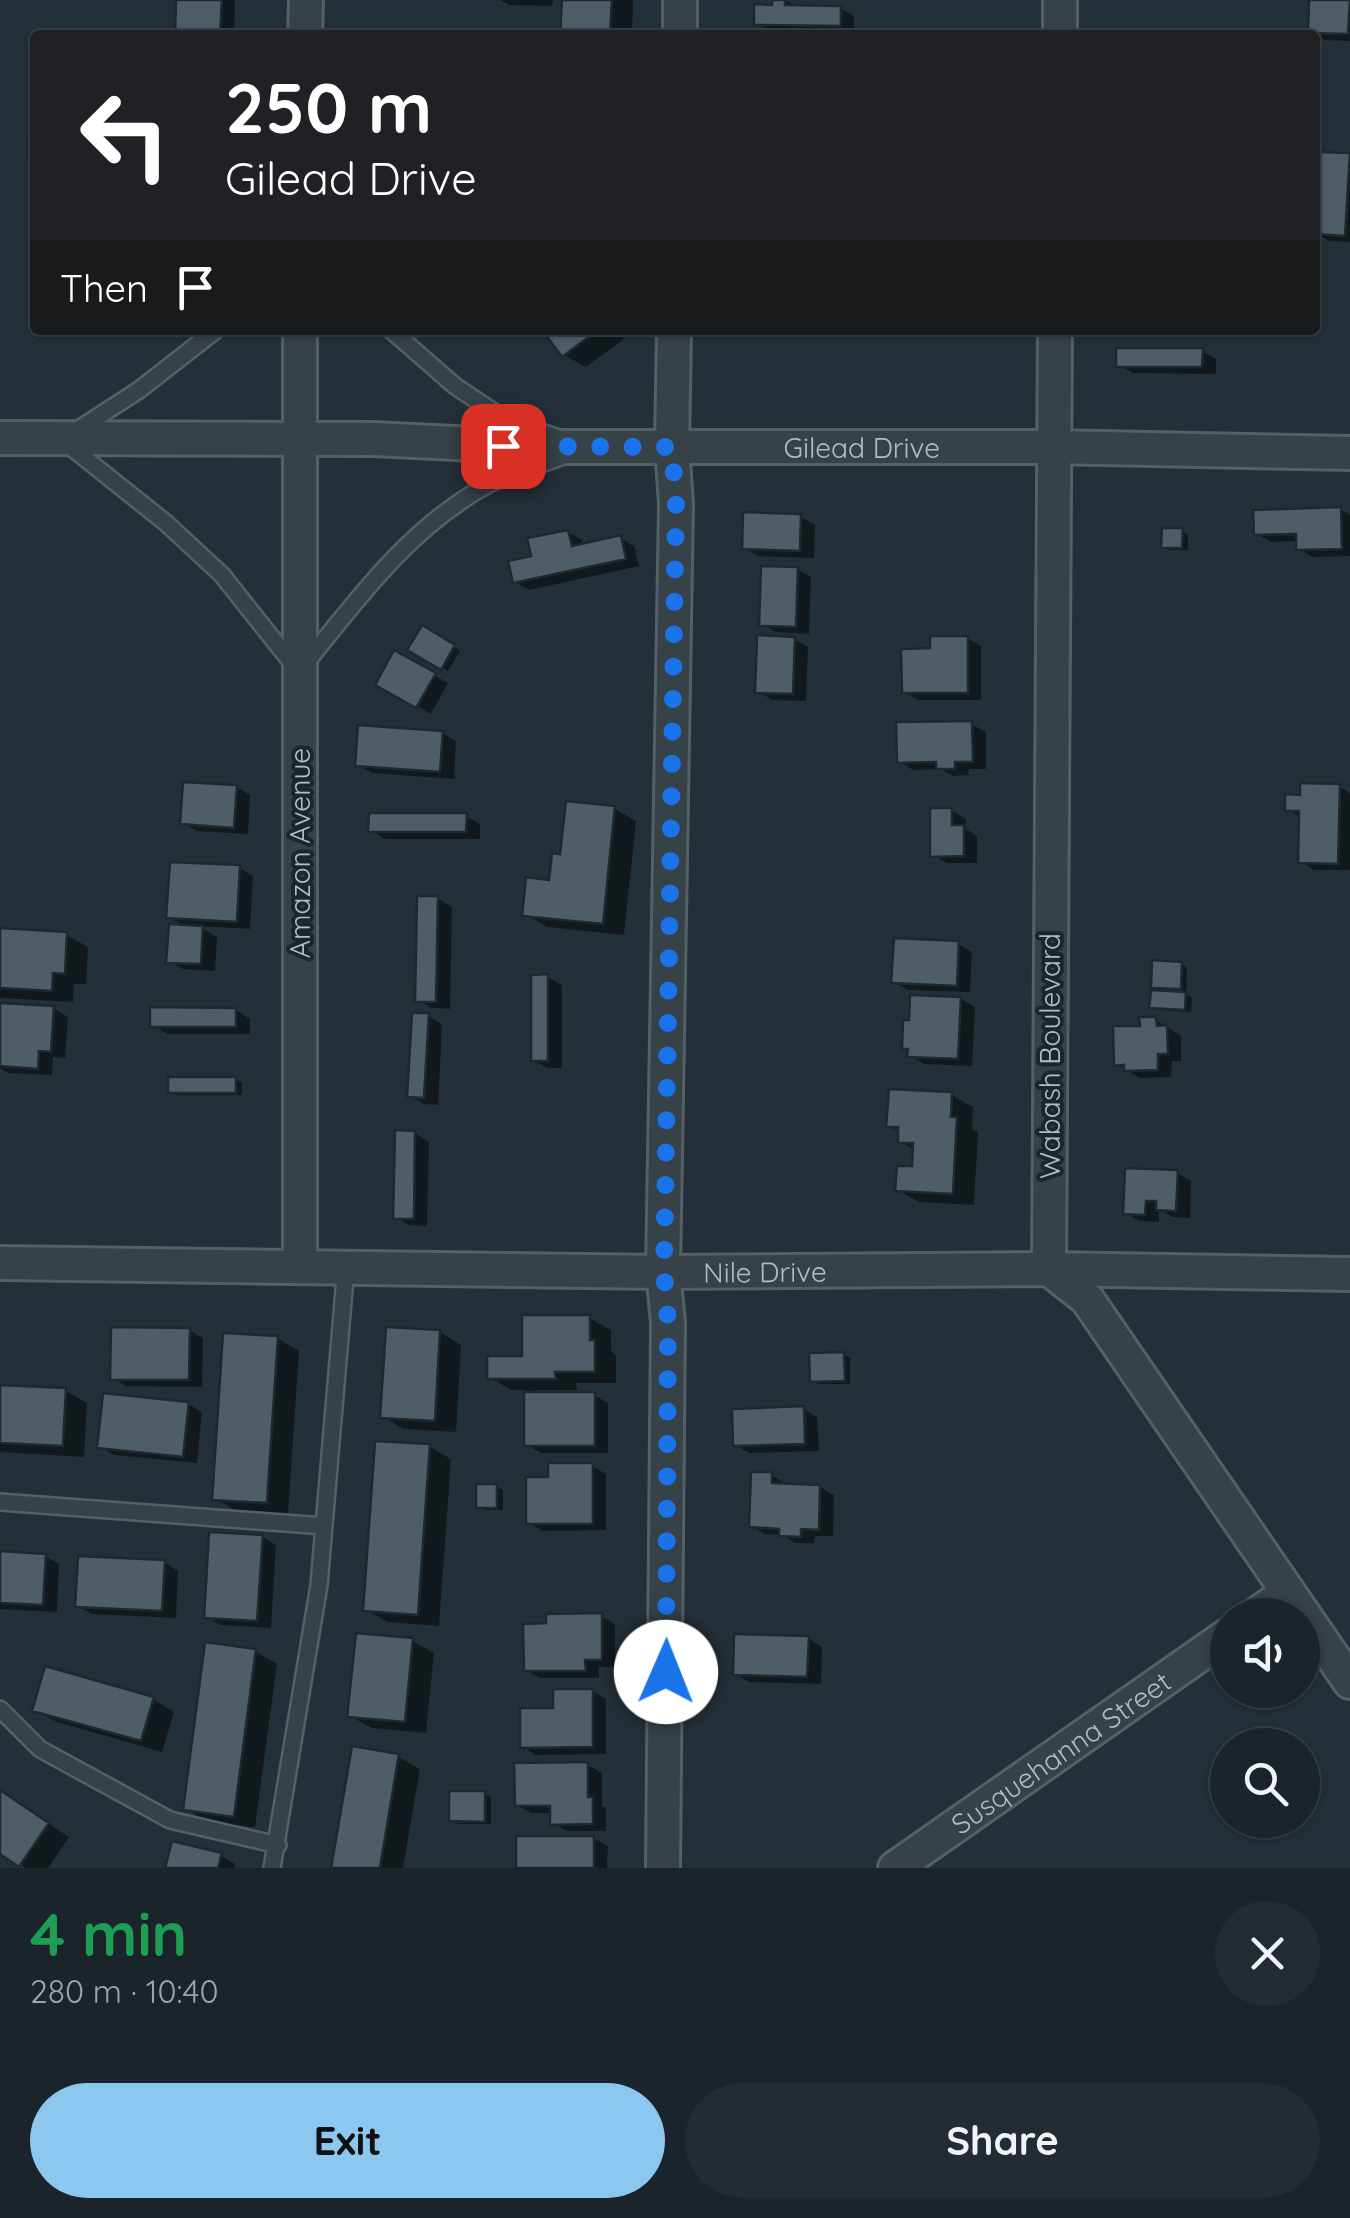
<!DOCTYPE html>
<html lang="en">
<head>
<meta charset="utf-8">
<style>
	:root { --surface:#1a242a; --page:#232c32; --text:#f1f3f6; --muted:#9fa4a8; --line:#384147; --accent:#8bc7ef }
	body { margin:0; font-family:Quicksand,sans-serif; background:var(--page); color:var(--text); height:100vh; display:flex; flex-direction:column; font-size:38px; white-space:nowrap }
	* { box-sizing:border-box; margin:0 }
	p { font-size:32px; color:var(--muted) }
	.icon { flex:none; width:55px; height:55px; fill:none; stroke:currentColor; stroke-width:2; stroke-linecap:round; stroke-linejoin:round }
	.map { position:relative; height:1868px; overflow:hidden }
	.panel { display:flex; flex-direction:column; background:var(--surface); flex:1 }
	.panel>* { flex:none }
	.banner { position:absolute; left:30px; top:30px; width:1290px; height:305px; border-radius:10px; box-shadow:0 2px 8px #0004,0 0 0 2px var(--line); background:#202124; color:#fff; overflow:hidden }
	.fabs { position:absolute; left:1210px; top:1598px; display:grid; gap:20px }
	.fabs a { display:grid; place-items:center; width:110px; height:110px; border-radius:50%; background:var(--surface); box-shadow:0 2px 8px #0004,0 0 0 2px var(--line); font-size:50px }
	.pin { position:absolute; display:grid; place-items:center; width:85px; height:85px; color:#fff; margin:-42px; border-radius:20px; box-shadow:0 5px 15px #0006 }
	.me { position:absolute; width:110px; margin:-55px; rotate:1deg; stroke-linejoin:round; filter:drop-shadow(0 0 8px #0008) }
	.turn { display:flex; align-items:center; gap:35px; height:210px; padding:0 30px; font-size:45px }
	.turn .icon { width:130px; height:130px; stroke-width:2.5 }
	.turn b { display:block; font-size:70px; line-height:85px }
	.then { display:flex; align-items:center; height:95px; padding:0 30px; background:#0003; gap:20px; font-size:38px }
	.round { display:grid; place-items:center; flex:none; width:105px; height:105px; border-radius:52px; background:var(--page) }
	.summary { display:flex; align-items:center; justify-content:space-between; height:170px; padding:0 30px }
	h1 { font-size:60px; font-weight:700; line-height:75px; color:#1e9e55 }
	.action { display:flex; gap:20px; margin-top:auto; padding:20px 30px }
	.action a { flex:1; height:115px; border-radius:60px; background:var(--accent); color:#111; font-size:40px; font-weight:700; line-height:115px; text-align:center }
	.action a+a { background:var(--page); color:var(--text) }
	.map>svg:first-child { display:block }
	.shadow { fill:#0007 }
	.building { fill:#4e5d66; stroke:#1e282f; stroke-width:2.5 }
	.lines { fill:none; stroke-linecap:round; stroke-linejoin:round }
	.service-casing { stroke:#545f66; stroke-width:20 }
	.minor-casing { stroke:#545f66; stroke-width:38 }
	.service { stroke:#364248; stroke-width:15 }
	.minor { stroke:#364248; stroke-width:32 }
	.route { stroke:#1a73e8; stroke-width:18; stroke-dasharray:0 32.4 }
	.labels { text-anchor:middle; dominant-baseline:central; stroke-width:8; stroke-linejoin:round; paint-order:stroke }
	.street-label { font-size:28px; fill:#b1bdc4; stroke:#1c262d }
</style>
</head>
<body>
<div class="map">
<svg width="1350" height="1868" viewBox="0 0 1350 1868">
	<rect width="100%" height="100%" fill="#233038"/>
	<path class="shadow" d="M179 0H235L234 35H177Z
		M500 0H553L552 6 509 5Z
		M565 0H633L632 35H563Z
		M775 0H785L798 7 840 8 854 16V33L771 32 757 24 775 7Z
		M1311 0H1350V41L1324 40 1310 32Z
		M1319 154 1350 156V242L1329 241 1315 233Z
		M545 330H617L624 339 586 367 564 355Z
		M1202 351 1216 359V374L1133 373 1119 365Z
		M1340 509 1350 515V556L1313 557 1299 549V541L1271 542 1257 534Z
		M801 517 815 525 814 558 758 556 744 548Z
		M1182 531 1188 535V550H1170L1163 546Z
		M568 532 582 540 583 546 620 538 634 546 639 566 529 590 515 582 534 558Z
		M797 569 811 577 809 634 776 632 762 624Z
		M423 628 460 651 448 671 410 649Z
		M967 638 981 646V700H918L904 692 932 651Z
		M794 639 808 647 806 701 772 700 758 691Z
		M395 654 448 683 431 714 378 684Z
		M971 724 986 732V769H969L968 775 953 776 941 769 913 770 899 761Z
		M442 733 456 741 454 779 372 773 358 765Z
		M236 787 250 795 248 834 197 831 183 823Z
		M1340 787 1350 793V870H1314L1300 861 1301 818 1287 809 1302 797Z
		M614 808 636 821 624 935 547 927 525 914 552 882 563 856Z
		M951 810 966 819V829L977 836V863H947L932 855Z
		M466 816 480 824V839H385L371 830Z
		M239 868 253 876 250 929 198 926 217 937 215 971 183 969 169 961 187 928 169 917Z
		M437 898 452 907 450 1009 432 1008 418 1000Z
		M0 931 66 935 88 947 86 984H74L73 1002 0 998Z
		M958 944 972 952 970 992 908 990 894 982Z
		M1181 964 1187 968 1186 995 1192 998 1191 1012 1158 1010 1152 1006 1165 994 1153 986Z
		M547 977 562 985V1068H547L533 1060Z
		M961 999 975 1007 972 1066 924 1064 910 1056V1050L904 1047Z
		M0 1006 54 1009 68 1017 65 1058 53 1057 52 1075 8 1073 0 1068Z
		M236 1010 250 1019V1034H167L153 1025Z
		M428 1016 442 1024 438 1105 424 1104 410 1096Z
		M1156 1020 1181 1036V1061H1172L1171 1077 1140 1078 1116 1064Z
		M236 1080 242 1083V1095H177L170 1091Z
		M951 1095 973 1107 972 1129 978 1132 974 1205 919 1202 898 1190 914 1169 915 1150 900 1141 901 1132 889 1126Z
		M415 1133 429 1142 427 1226 409 1225 395 1217Z
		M1177 1173 1191 1181 1190 1218 1172 1217 1159 1209V1222L1140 1221 1126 1213Z
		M589 1318 611 1330V1351L616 1355V1383H576L577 1390H536V1395H594L608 1403V1453H541L527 1445 526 1390H511L489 1377Z
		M189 1330 203 1338 202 1387 126 1386 112 1378Z
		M440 1332 461 1345 456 1432 404 1429 383 1417Z
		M277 1338 299 1351 288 1514 237 1511 215 1499Z
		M844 1354 850 1358V1384H818L812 1381Z
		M0 1387 66 1391 87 1403 84 1457 0 1452Z
		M188 1404 202 1412 197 1463 114 1455 100 1447Z
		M803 1409 817 1417 819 1451 750 1453 735 1445Z
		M430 1447 451 1459 439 1626 388 1622 366 1610Z
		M592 1466 606 1474V1530L543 1531 529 1523 551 1479Z
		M771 1475 785 1483V1486L820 1487 834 1495 833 1536H815L814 1543H795L782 1535 765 1534 751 1526Z
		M497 1487 503 1490V1510H485L479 1506Z
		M262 1537 276 1545 271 1628 220 1625 206 1616Z
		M0 1554 45 1556 59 1564 57 1612 0 1609Z
		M164 1562 178 1571 176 1618 92 1614 78 1606Z
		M601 1616 615 1624V1667H599V1678H540L526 1670Z
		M808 1638 822 1647 821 1684 749 1682 735 1674Z
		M412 1641 434 1653 426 1733 372 1728 350 1716Z
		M255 1651 277 1664 255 1827 207 1822 186 1809Z
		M592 1691 606 1699V1754L536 1755 522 1746 555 1710Z
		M153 1699 174 1712 162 1752 57 1722 35 1710Z
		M398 1757 420 1769 403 1868H333Z
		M588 1765 602 1773V1806L606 1808V1831H567L552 1823V1813H531L517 1805Z
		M0 1791 69 1837 48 1868H26L0 1851Z
		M484 1793 491 1797V1824H458L452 1820Z
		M593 1838 608 1846 607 1868H518Z
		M221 1856 235 1864 234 1868H168Z"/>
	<path class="building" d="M176 0H222L220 35H175Z
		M562 0H612L610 33 560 35Z
		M772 0H785V5L841 6V26L754 25V4L772 5Z
		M1309 0H1350L1348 34 1308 33Z
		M29 54H35V157H28Z
		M1317 152 1350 153 1345 236 1315 234Z
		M542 330H598L562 357Z
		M1116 348H1203L1202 367H1116Z
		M1341 507 1342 549 1296 550V534L1254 535 1253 510Z
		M743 512 801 514 800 551 742 549Z
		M1162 528H1183L1182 548H1161Z
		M568 530 572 546 621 535 626 559 513 583 508 561 531 556 527 538Z
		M761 566 798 567 796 627 759 626Z
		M422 625 455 645 441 670 407 650Z
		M757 635 795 637 793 694 755 693Z
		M930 636H968V693H902L901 649 930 648Z
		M394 650 436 673 416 708 375 685Z
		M972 721 973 762H955V769H936V762L897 763 896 722Z
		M358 725 443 731 440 772 355 766Z
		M183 782 237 785 234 828 180 824Z
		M1300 783 1340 784 1338 864 1298 863 1299 811H1285V794L1300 795Z
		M566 801 615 806 603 924 522 916 526 877 549 880 552 853 560 854Z
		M930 808H952V825H964V856L930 857Z
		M369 813H467L466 832H368Z
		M170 862 240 865 237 922 166 918Z
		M417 896H438L436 1002H415Z
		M169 924 203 926 201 964 166 963Z
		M0 928 67 932 65 974 53 973 52 991 0 988Z
		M894 938 959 941 957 986 891 983Z
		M1152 960 1182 962 1181 989 1151 988Z
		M548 974V1061H531V975Z
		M1151 990 1186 992 1185 1010 1149 1008Z
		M910 995 961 997 958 1059 907 1057 908 1049H902L903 1020H909Z
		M0 1003 54 1006 51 1052 39 1051 38 1069 0 1066Z
		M150 1007 236 1008V1027H150Z
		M412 1013H429L424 1098 407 1097Z
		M1139 1017H1156L1157 1026 1167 1025 1168 1054H1158V1070L1124 1071V1065L1114 1066 1113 1026H1140Z
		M168 1077H236V1093H168Z
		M889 1089 952 1092 951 1117H957L953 1194 895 1191 897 1166H912L913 1143H898V1127H886Z
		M395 1130 415 1131 414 1219H393Z
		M1125 1168 1178 1170 1176 1211 1156 1210V1201H1146L1145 1215 1123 1214Z
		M522 1315H590V1340H595V1372H555L556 1379H487V1356H522Z
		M111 1327 190 1328 189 1380H110Z
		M386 1327 440 1330 435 1421 380 1418Z
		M223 1333 278 1336 267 1503 212 1500Z
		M844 1352 845 1381 810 1382 809 1353Z
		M0 1385 66 1388 63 1446 0 1443Z
		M524 1392H595V1446H524Z
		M103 1393 189 1402 183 1457 97 1448Z
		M804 1406 805 1444 733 1446 732 1409Z
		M375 1441 430 1444 418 1615 363 1611Z
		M548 1463H593V1524H526V1477H548Z
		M751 1472H772V1483L820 1485 819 1530 801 1529V1537L779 1536V1529L749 1527Z
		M476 1484H497V1508H476Z
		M209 1532 263 1535 257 1621 204 1618Z
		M0 1551 46 1554 43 1605 0 1603Z
		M78 1556 165 1560 162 1611 75 1607Z
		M602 1613V1660H585L586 1671H524L523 1624 546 1623V1614Z
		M356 1633 413 1638 405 1722 347 1717Z
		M734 1634 809 1636 807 1677 733 1675Z
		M205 1642 256 1649 234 1817 183 1810Z
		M45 1666 154 1697 141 1741 32 1711Z
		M553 1689H593V1747L520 1748V1708H553Z
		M352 1746 399 1754 380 1868H331Z
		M588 1762V1797H593V1824L550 1825V1806H515L514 1763Z
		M0 1790 49 1823 19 1867 0 1854Z
		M449 1791H485V1822L449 1821Z
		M516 1836H594V1868H516Z
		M172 1841 222 1853 218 1868H165Z"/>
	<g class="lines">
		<g class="service-casing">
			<path id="service" d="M216 330 139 390 62 440 166 523 222 575 299 672C354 603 409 527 489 484 511 472 538 466 561 457
				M391 330 455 386 506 420 556 437
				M0 1502 324 1526
				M0 1709 40 1749 170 1820 278 1845
				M272 1868 319 1585 346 1266"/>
		</g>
		<g class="minor-casing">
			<g id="minor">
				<path d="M305 35 306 0"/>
				<path d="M680 35V0"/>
				<path d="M1060 35V0"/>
				<path d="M300 330V1266"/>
				<path d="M1055 330 1049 1269 1087 1299 1350 1682"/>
				<path id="s1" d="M0 438 374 439 535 447H1052L1350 453"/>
				<path id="s2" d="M0 1263 663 1272 1049 1269 1350 1274"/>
				<path d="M1256 1615 1288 1592"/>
				<path d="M663 1868 668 1322 663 1272 676 504 672 447 674 330"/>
				<path id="s3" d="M895 1868 1228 1635"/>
			</g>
		</g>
		<use href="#service" class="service"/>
		<use href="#minor" class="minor"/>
	</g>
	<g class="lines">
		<path class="route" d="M503 446 672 447 676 504 664 1272 668 1322 666 1672"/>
	</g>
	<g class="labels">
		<g class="street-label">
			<text stroke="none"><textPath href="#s1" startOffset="862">Gilead Drive</textPath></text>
			<text transform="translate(299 853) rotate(-90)">Amazon Avenue</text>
			<text transform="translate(1049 1056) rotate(-90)">Wabash Boulevard</text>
			<text stroke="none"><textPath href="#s2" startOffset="765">Nile Drive</textPath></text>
			<text stroke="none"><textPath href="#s3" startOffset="202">Susquehanna Street</textPath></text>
		</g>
	</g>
</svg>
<div class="fabs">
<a><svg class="icon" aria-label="sound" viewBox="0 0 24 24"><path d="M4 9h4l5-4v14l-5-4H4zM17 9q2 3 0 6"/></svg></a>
<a><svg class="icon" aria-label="search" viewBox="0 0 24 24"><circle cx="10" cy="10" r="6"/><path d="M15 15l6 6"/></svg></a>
</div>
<div class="pin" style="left:503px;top:446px;background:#d93025"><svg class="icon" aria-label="arrive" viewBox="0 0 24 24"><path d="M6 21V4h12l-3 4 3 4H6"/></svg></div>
<svg class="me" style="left:666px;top:1672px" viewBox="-20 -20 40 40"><circle r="19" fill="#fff"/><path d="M0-13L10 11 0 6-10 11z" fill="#1a73e8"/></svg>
<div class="banner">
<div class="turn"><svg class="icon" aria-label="left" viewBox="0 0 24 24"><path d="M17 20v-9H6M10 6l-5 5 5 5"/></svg><div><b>250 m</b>Gilead Drive</div></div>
<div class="then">Then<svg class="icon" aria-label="arrive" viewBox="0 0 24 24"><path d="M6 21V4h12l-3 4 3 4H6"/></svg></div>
</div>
</div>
<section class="panel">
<div class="summary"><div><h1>4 min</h1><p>280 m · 10:40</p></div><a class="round"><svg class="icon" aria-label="close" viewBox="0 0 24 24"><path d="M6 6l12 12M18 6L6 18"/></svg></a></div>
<div class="action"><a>Exit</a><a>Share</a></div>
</section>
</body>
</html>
